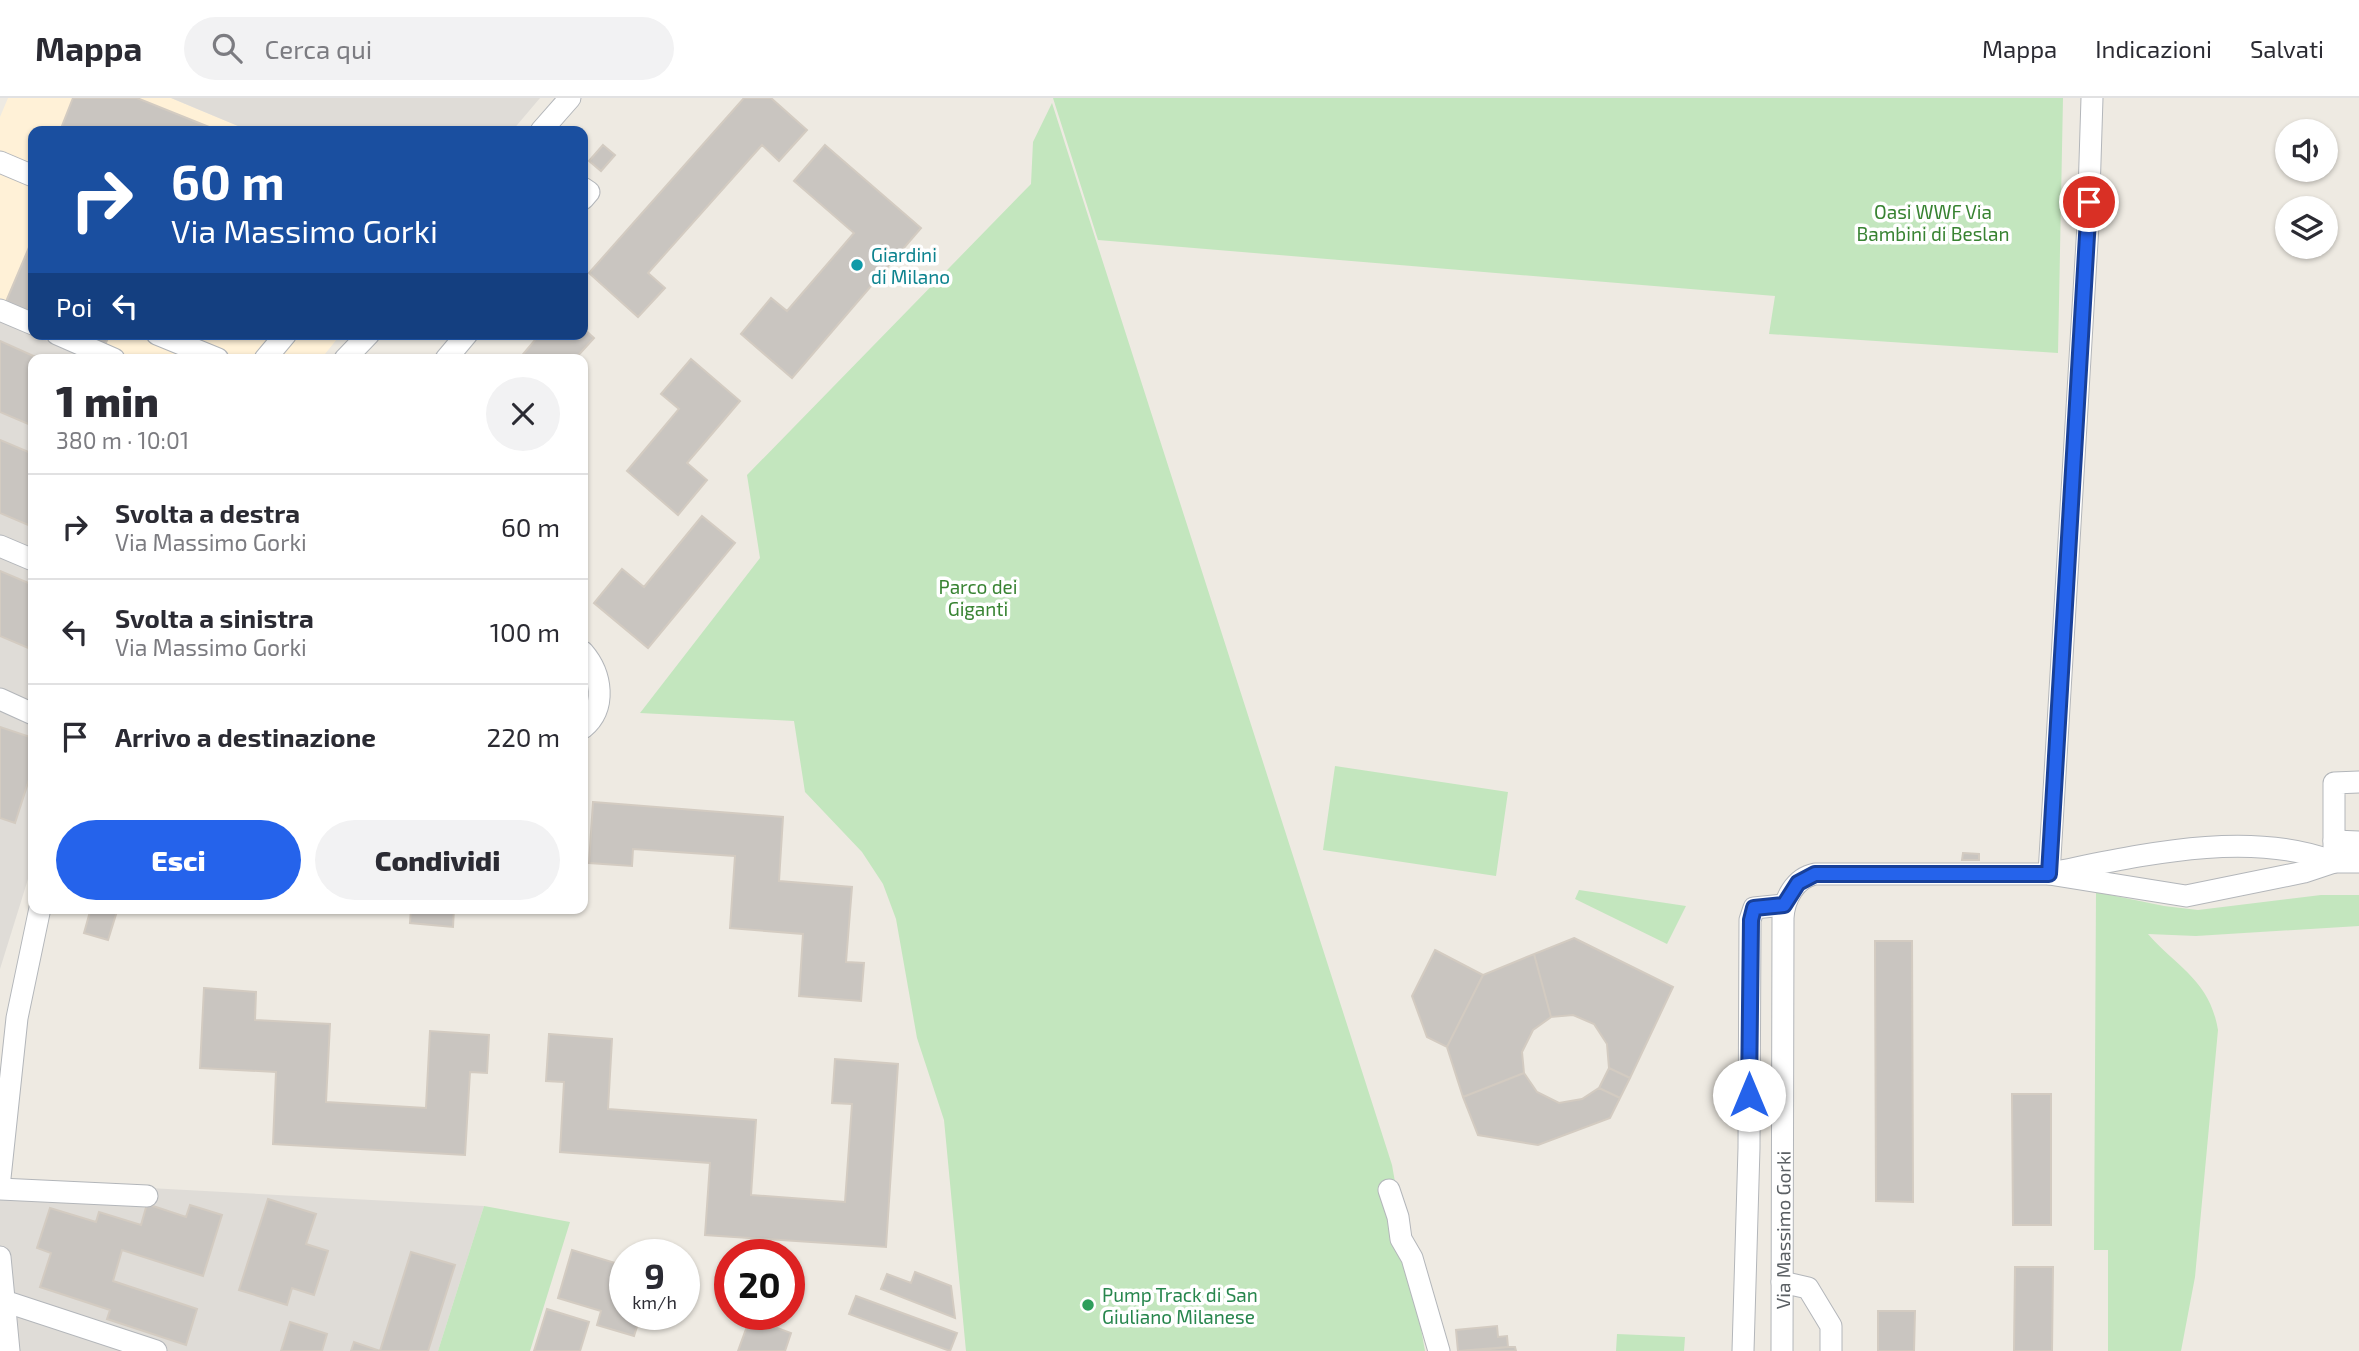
<!DOCTYPE html>
<html lang="it">
<head>
<meta charset="utf-8">
<style>
	:root { --surface:#fff; --page:#f2f2f3; --text:#2b2b33; --muted:#7c7c81; --line:#e1e1e2; --accent:#2563eb }
	body { margin:0; font-family:"Exo 2",sans-serif; background:var(--page); color:var(--text); height:100vh; display:flex; flex-direction:column; font-size:26px; white-space:nowrap }
	* { box-sizing:border-box; margin:0 }
	p { font-size:23px; color:var(--muted) }
	.icon { flex:none; width:38px; height:38px; fill:none; stroke:currentColor; stroke-width:2; stroke-linecap:round; stroke-linejoin:round }
	.map { position:relative; flex:1; overflow:hidden }
	.panel { position:absolute; left:28px; top:256px; width:560px; height:560px; display:flex; flex-direction:column; background:var(--surface); border-radius:14px; box-shadow:0 2px 5px #0004 }
	.panel>* { flex:none }
	.top-card { position:absolute; left:28px; top:28px; width:560px; height:214px; border-radius:14px; box-shadow:0 2px 5px #0004; background:#1a4fa0; color:#fff; overflow:hidden }
	.tools { position:absolute; left:2275px; top:21px; display:grid; gap:14px }
	.tools a { display:grid; place-items:center; width:63px; height:63px; border-radius:50%; background:var(--surface); box-shadow:0 2px 5px #0004; font-size:35px }
	.speed { position:absolute; left:609px; top:1141px; display:flex; gap:14px; font-size:35px; font-weight:700; text-align:center }
	.speed>* { display:grid; place-content:center; width:91px; height:91px; border-radius:50%; background:var(--surface); box-shadow:0 2px 5px #0004; line-height:1 }
	.speed small { font-size:18px; font-weight:400 }
	.speed .limit { border:10px solid #d22; background:#fff; color:#111 }
	.pin { position:absolute; display:grid; place-items:center; width:60px; height:60px; color:#fff; margin:-30px; border:4px solid #fff; border-radius:50%; box-shadow:0 2px 7px #0007 }
	.me { position:absolute; width:77px; margin:-38px; rotate:0deg; stroke-linejoin:round; filter:drop-shadow(0 0 5px #0008) }
	.turn { display:flex; align-items:center; gap:24px; height:147px; padding:0 28px; font-size:32px }
	.turn .icon { width:91px; height:91px; stroke-width:2.5 }
	.turn b { display:block; font-size:49px; line-height:60px }
	.then { display:flex; align-items:center; height:66px; padding:0 28px; background:#0003; gap:14px; font-size:26px }
	.round { display:grid; place-items:center; flex:none; width:74px; height:74px; border-radius:37px; background:var(--page) }
	.overview { display:flex; align-items:center; justify-content:space-between; height:119px; padding:0 28px }
	h1 { font-size:42px; font-weight:800; line-height:52px }
	.button { display:flex; gap:14px; margin-top:auto; padding:14px 28px }
	.button a { flex:1; height:80px; border-radius:42px; background:var(--accent); color:#fff; font-size:28px; font-weight:800; line-height:80px; text-align:center }
	.button a+a { background:var(--page); color:var(--text) }
	ul { padding:0; list-style:none }
	li { display:flex; align-items:center; gap:21px; height:105px; padding:0 28px; border-top:2px solid var(--line) }
	li div { flex:1 }
	li b { display:block; font-size:26px }
	li em { font-style:normal }
	header { display:flex; align-items:center; gap:42px; box-sizing:border-box; height:98px; padding:0 35px; background:var(--surface); border-bottom:2px solid var(--line) }
	header strong { font-size:33px }
	nav { display:flex; gap:38px; margin-inline-start:auto; font-size:24px }
	.search { width:490px; height:63px; background:var(--page); display:flex; align-items:center; gap:18px; box-sizing:border-box; padding:0 24px; border-radius:38px; color:var(--muted); font-size:26px }
	.map>svg:first-child { display:block }
	.commercial { fill:#fff1d7 }
	.industrial { fill:#dfdcd7 }
	.green { fill:#c3e6be }
	.building { fill:#c9c5c0; stroke:#d3cbc1; stroke-width:2 }
	.lines { fill:none; stroke-linecap:round; stroke-linejoin:round }
	.minor-casing { stroke:#b3b6ba; stroke-width:23 }
	.minor { stroke:#fff; stroke-width:21 }
	.route-casing { stroke:#184099; stroke-width:18 }
	.route { stroke:#2563eb; stroke-width:12 }
	.culture-dot { fill:#0f9aa8; stroke:#fff; stroke-width:2.5 }
	.leisure-dot { fill:#2e9e5b; stroke:#fff; stroke-width:2.5 }
	.labels { text-anchor:middle; dominant-baseline:central; stroke-width:7; stroke-linejoin:round; paint-order:stroke }
	.park-label { font-size:19px; fill:#388332; stroke:#fff }
	.culture-label { font-size:19px; fill:#0d838f; stroke:#fff; text-anchor:start }
	.street-label { font-size:19px; fill:#5b6064; stroke:#fff }
	.leisure-label { font-size:19px; fill:#27864d; stroke:#fff; text-anchor:start }
</style>
</head>
<body>
<header>
<strong>Mappa</strong>
<div class="search"><svg class="icon" aria-label="search" viewBox="0 0 24 24"><circle cx="10" cy="10" r="6"/><path d="M15 15l6 6"/></svg>Cerca qui</div>
<nav><a>Mappa</a><a>Indicazioni</a><a>Salvati</a></nav>
</header>
<div class="map">
<svg width="2359" height="1253" viewBox="0 0 2359 1253">
	<rect width="100%" height="100%" fill="#eeeae2"/>
	<path class="commercial" d="M8 0H171L250 33H33V236H341L321 261H89L0 222V19Z"/>
	<path class="industrial" d="M171 0H540L512 33H250Z
		M0 222 89 261H33V765L0 871Z
		M0 1082 484 1108 438 1253H0Z"/>
	<path class="green" d="M1053 0H2063L2058 255 1769 236 1775 198 1098 142Z
		M1052 5 1392 1067 1425 1253H966L944 1022 917 940 896 821 883 786 862 754 805 694 794 623 640 615 760 460 747 377 1031 86 1033 44Z
		M1335 668 1508 694 1496 778 1323 752Z
		M1579 792 1686 808 1667 846 1575 801Z
		M2096 794 2164 808 2198 812 2321 797H2359V828L2196 838 2148 836C2178 870 2210 883 2218 932L2195 1179 2181 1253H2108V1152H2094Z
		M484 1108 570 1124 530 1253H438Z
		M1617 1236 1685 1239 1684 1253H1616Z"/>
	<path class="building" d="M73 0H137L219 33H60Z
		M744 0H771L807 32 779 63 762 47 648 175 665 190 638 219 589 175Z
		M603 47 615 57 601 73 589 63Z
		M825 47 921 130 792 280 741 236 771 200 787 213 854 135 794 83Z
		M33 140V219L5 206Z
		M583 230 594 240 575 261H519L540 236H583Z
		M75 236H110L104 249Z
		M0 243 40 261H33V328L0 314Z
		M691 261 740 303 687 365 707 382 678 417 627 373 679 311 661 296Z
		M0 342 33 356V429L0 415Z
		M702 418 735 445 648 550 594 505 622 471 644 489Z
		M0 473 33 487V552L0 538Z
		M0 629 33 640V669L15 725 0 720Z
		M593 704 783 719 779 783 852 789 846 864 864 865 861 903 799 898 803 836 730 830 735 758 633 751 632 768 589 765Z
		M1963 755 1979 756V762H1962Z
		M91 810H118L108 842 84 835Z
		M411 810H454L453 829 410 825Z
		M1574 840 1673 889 1630 980 1609 970 1607 946 1594 926 1573 917 1551 919 1534 856Z
		M1875 843H1912L1913 1104 1876 1103Z
		M1435 852 1483 877 1447 949 1427 939 1412 898Z
		M1534 856 1551 919 1533 932 1522 954 1524 975 1463 999 1447 949 1483 877Z
		M204 890 256 894 255 922 330 926 326 1004 426 1010 430 933 489 937 487 975 470 974 465 1057 273 1046 276 974 200 970Z
		M549 936 612 941 608 1011 756 1022 751 1097 845 1104 852 1006 832 1005 835 961 898 966 886 1149 705 1137 710 1065 560 1054 564 984 546 983Z
		M1609 970 1630 980 1620 1000 1599 990Z
		M1524 975 1537 994 1559 1005 1582 1001 1599 990 1620 1000 1610 1020 1538 1047 1478 1037 1463 999Z
		M2012 996H2051V1127H2013Z
		M268 1101 316 1116 306 1146 328 1153 314 1197 292 1190 287 1207 239 1192Z
		M147 1106 186 1119 190 1107 222 1117 203 1178 122 1152 113 1183 197 1211 186 1247 107 1221 110 1212 40 1189 51 1155 37 1150 50 1110 96 1124 99 1114 141 1127Z
		M572 1152 625 1168V1216H641L634 1238 597 1227 601 1213 558 1200Z
		M411 1154 455 1167 428 1253H351L354 1244 380 1253Z
		M2015 1169H2053L2052 1253H2014Z
		M915 1174 951 1188 955 1220 881 1191 887 1176 911 1185Z
		M856 1198 957 1235 950 1253 849 1216Z
		M547 1211 589 1224 580 1253H534Z
		M1878 1213H1915L1914 1253H1878Z
		M750 1220 791 1235 785 1253H738Z
		M290 1224 327 1236 322 1253H281Z
		M1497 1228 1498 1239 1507 1238 1508 1249 1458 1253 1456 1232Z
		M1508 1249H1515L1516 1253H1473Z"/>
	<g class="lines">
		<g class="minor-casing">
			<g id="minor">
				<path d="M541 33 570 0"/>
				<path d="M0 64 33 78"/>
				<path d="M583 90 589 94 583 101"/>
				<path d="M0 212 33 226"/>
				<path d="M57 236 114 261"/>
				<path d="M157 236 218 261"/>
				<path d="M265 261 286 236"/>
				<path d="M345 261 369 236"/>
				<path d="M446 261 467 236"/>
				<path d="M0 448 33 462"/>
				<path d="M583 554C602 576 607 610 583 630"/>
				<path d="M0 601 33 616"/>
				<path d="M2334 743 2359 744"/>
				<path d="M2334 764V685L2359 684"/>
				<path d="M2061 773C2146 756 2251 732 2334 764"/>
				<path d="M2049 776 2186 798 2304 774 2334 764H2359"/>
				<path d="M0 1080 17 920 40 810"/>
				<path d="M0 1091 147 1098"/>
				<path d="M1389 1092 1398 1119 1401 1141 1412 1160 1439 1253"/>
				<path d="M0 1159 9 1253"/>
				<path d="M1782 1184 1808 1190 1831 1228V1253"/>
				<path d="M4 1203 156 1253"/>
				<path d="M1743 1253 1749 1050 1750 822 1754 810 1784 807"/>
				<path id="s1" d="M1782 1253 1783 820C1784 801 1795 780 1815 776H2049L2088 127 2092 0"/>
			</g>
		</g>
		<use href="#minor" class="minor"/>
	</g>
	<g class="lines">
		<g class="route-casing">
			<path id="route" d="M1749 997 1751 822 1754 810 1784 807 1798 785 1815 776H2049L2089 104"/>
		</g>
		<use href="#route" class="route"/>
	</g>
	<circle class="culture-dot" cx="857" cy="167" r="7"/>
	<circle class="leisure-dot" cx="1088" cy="1207" r="7"/>
	<g class="labels">
		<g class="park-label">
			<text x="1933" y="113">Oasi WWF Via<tspan x="1933" dy="22">Bambini di Beslan</tspan></text>
			<text x="978" y="488">Parco dei<tspan x="978" dy="22">Giganti</tspan></text>
		</g>
		<g class="culture-label">
			<text x="871" y="156">Giardini<tspan x="871" dy="22">di Milano</tspan></text>
		</g>
		<g class="street-label">
			<text stroke="none"><textPath href="#s1" startOffset="121">Via Massimo Gorki</textPath></text>
		</g>
		<g class="leisure-label">
			<text x="1102" y="1196">Pump Track di San<tspan x="1102" dy="22">Giuliano Milanese</tspan></text>
		</g>
	</g>
</svg>
<div class="tools">
<a><svg class="icon" aria-label="sound" viewBox="0 0 24 24"><path d="M4 9h4l5-4v14l-5-4H4zM17 9q2 3 0 6"/></svg></a>
<a><svg class="icon" aria-label="layers" viewBox="0 0 24 24"><path d="M12 4l9 5-9 5-9-5zM3 14l9 5 9-5"/></svg></a>
</div>
<div class="speed"><div>9<small>km/h</small></div><div class="limit">20</div></div>
<div class="pin" style="left:2089px;top:104px;background:#d93025"><svg class="icon" aria-label="arrive" viewBox="0 0 24 24"><path d="M6 21V4h12l-3 4 3 4H6"/></svg></div>
<svg class="me" style="left:1749px;top:997px" viewBox="-20 -20 40 40"><circle r="19" fill="#fff"/><path d="M0-13L10 11 0 6-10 11z" fill="#2563eb"/></svg>
<div class="top-card">
<div class="turn"><svg class="icon" aria-label="right" viewBox="0 0 24 24"><path d="M7 20v-9h11M14 6l5 5-5 5"/></svg><div><b>60 m</b>Via Massimo Gorki</div></div>
<div class="then">Poi<svg class="icon" aria-label="left" viewBox="0 0 24 24"><path d="M17 20v-9H6M10 6l-5 5 5 5"/></svg></div>
</div>
<section class="panel">
<div class="overview"><div><h1>1 min</h1><p>380 m · 10:01</p></div><a class="round"><svg class="icon" aria-label="close" viewBox="0 0 24 24"><path d="M6 6l12 12M18 6L6 18"/></svg></a></div>
<ul>
<li><svg class="icon" aria-label="right" viewBox="0 0 24 24"><path d="M7 20v-9h11M14 6l5 5-5 5"/></svg><div><b>Svolta a destra</b><p>Via Massimo Gorki</p></div><em>60 m</em></li>
<li><svg class="icon" aria-label="left" viewBox="0 0 24 24"><path d="M17 20v-9H6M10 6l-5 5 5 5"/></svg><div><b>Svolta a sinistra</b><p>Via Massimo Gorki</p></div><em>100 m</em></li>
<li><svg class="icon" aria-label="arrive" viewBox="0 0 24 24"><path d="M6 21V4h12l-3 4 3 4H6"/></svg><div><b>Arrivo a destinazione</b></div><em>220 m</em></li>
</ul>
<div class="button"><a>Esci</a><a>Condividi</a></div>
</section>
</div>
</body>
</html>
